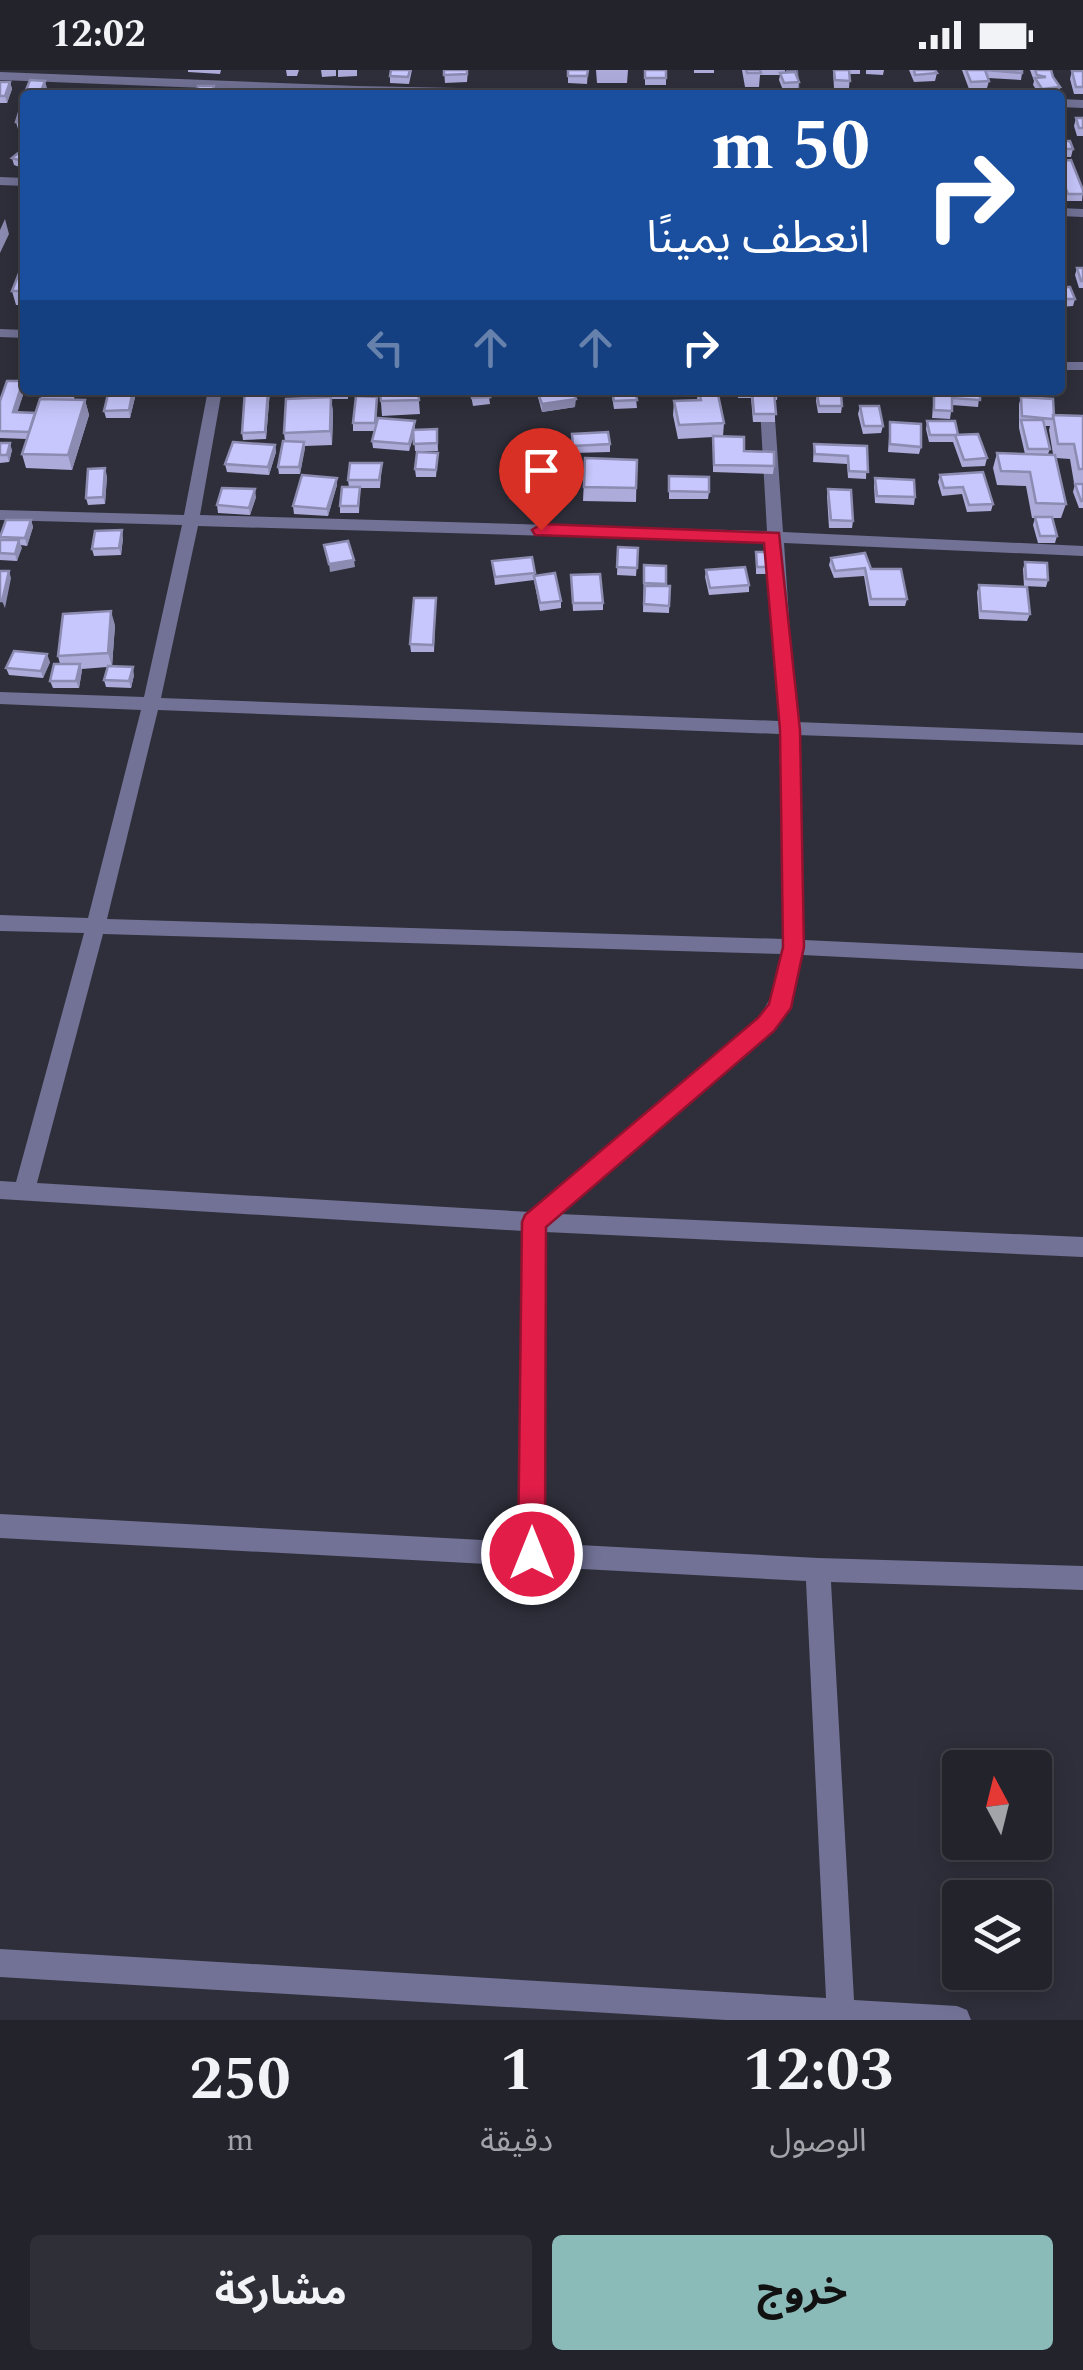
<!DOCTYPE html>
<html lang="ar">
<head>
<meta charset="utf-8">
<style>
	:root { --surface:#23232c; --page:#2f2f38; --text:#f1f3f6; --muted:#a3a4a9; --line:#404048; --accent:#8bbbb9 }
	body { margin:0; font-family:Spectral,"Noto Sans Arabic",serif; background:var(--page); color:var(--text); direction:rtl; height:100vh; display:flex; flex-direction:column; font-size:38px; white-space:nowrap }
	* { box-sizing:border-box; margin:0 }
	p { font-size:32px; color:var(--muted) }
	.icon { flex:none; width:55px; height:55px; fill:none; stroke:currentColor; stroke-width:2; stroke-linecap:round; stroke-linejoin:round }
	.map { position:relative; height:1950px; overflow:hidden; direction:ltr }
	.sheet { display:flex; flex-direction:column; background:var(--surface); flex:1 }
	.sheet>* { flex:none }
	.guide { position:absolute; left:20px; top:20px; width:1045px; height:305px; border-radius:10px; box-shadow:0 5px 25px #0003,0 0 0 2px var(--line); direction:rtl; background:#1a4fa0; color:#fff; overflow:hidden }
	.needle { width:65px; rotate:353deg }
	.buttons { position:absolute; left:942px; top:1680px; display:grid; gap:20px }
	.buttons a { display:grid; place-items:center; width:110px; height:110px; border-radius:10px; background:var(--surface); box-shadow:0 5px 25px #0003,0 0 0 2px var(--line); font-size:50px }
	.pin { position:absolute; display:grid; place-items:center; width:85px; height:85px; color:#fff; margin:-102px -42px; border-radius:50% 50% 50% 0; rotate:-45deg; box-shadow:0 0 10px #0007 }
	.pin .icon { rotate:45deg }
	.me { position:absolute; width:110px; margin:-55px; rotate:0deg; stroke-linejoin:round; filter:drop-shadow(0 0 8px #0008) }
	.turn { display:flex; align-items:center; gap:35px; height:210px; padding:0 30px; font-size:45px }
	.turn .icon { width:130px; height:130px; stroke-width:2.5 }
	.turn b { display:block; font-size:70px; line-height:85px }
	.lanes { display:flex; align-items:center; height:95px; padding:0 30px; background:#0003; justify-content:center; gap:50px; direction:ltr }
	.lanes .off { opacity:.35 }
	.eta { display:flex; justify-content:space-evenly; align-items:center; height:170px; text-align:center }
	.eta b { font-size:60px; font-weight:700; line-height:70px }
	.button { display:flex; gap:20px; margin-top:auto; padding:20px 30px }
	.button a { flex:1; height:115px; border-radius:10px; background:var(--accent); color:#111; font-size:40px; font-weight:700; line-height:115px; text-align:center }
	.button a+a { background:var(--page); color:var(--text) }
	.status { display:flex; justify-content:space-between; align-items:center; height:70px; padding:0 50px; background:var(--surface); direction:ltr }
	.status svg { height:28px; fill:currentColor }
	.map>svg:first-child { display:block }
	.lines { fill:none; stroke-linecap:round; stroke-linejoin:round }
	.minor { fill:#727296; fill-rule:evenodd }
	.tertiary { fill:#727296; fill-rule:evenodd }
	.wall { fill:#acabda; fill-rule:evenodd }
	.shaded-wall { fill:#8c8bb1 }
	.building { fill:#c8c7fd; stroke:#8c8bb1; stroke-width:2.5 }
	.route { fill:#e11d48; stroke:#92132f; stroke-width:2.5 }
</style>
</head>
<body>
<div class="status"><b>12:02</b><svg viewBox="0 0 49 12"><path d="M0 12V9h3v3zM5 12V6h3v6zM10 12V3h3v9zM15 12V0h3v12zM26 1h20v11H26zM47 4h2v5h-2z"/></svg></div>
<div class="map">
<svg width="1083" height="1950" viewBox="0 0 1083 1950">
	<rect width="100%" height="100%" fill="#2f2f3b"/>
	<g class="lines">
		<path class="minor" d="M786 0H798L800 25H788Z
			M0 2 357 16 621 21 627 25 357 24 0 10Z
			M1060 29 1083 30V38L1060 37Z
			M0 107 25 108V116L0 115Z
			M1060 138 1083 139V147L1060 146Z
			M208 320H222L200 445 767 461 759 320H773L783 462 1083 476V486L784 473 796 652 1083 663V675L797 665 804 870 1083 883V899L803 885 792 927 773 960 559 1144 1083 1167V1187L545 1162 543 1473 818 1488 1083 1496V1520L831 1512 854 1930 957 1936 967 1940 971 1950H726L0 1907V1879L826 1928 806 1511 0 1468V1444L519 1472 523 1161 0 1129V1111L16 1112 84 863 0 861V845L88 848 141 640 0 634V622L144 627 182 455 0 450V440L184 445ZM198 456 767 472 779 651 161 628ZM158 640 779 664 785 869 107 849ZM103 864 783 884 776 918 759 948 530 1142 37 1113Z"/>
		<path class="tertiary" d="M0 259 25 260V268L0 267Z
			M1060 292H1083V300H1060Z"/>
	</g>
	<path class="wall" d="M188 0H221L220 4 188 2Z
		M286 0H299L297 6H287Z
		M321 0H336V6L322 7Z
		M338 0H357V6L338 7Z
		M412 0 409 14 390 13V6Z
		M444 0H468L467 12 445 13Z
		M568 0H588L587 14 568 13Z
		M596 0H628L627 13H597Z
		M645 0H666V15H645Z
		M694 0H714V3H694Z
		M742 0H785V2L799 12 798 19 783 20 779 10 780 5H760L759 17H745Z
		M833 0H860V4H850L849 18H834Z
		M866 0H884L883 5 866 4Z
		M909 0H935L937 3 935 11 914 12Z
		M962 0H1022V3L1021 10 988 8 989 11 987 18 969 19Z
		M1030 0H1051L1053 7 1060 17 1058 24 1040 25 1033 15 1034 11Z
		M1072 1H1083V24H1074L1070 9Z
		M0 12H10L12 19 7 33H0Z
		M47 18 44 25H60H27L26 20Z
		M25 33V59H18L16 52Z
		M1076 48H1083V66H1077L1074 56Z
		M1060 71 1073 79 1071 87H1060Z
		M25 81V99L14 95 12 88Z
		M1060 91 1083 120 1082 131H1066L1060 116Z
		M25 188V235H16L12 221Z
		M1077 198H1083V218H1079L1075 205Z
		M1060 217 1075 229 1073 236 1060 237Z
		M25 319 17 342 35 343 41 329V326L75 320 74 330H85L89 345 72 400 26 398 22 384 27 369 0 368V331Z
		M245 320H270L266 369 243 370 242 363Z
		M314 320H348V329H331L333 342 332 375 305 376 300 404H279L278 397 285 371 284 363 314 328Z
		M380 320H418L420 344 382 346Z
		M470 320H488L490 334 473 336Z
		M536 320H572L575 337 542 342Z
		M611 320H635L637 338 614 339Z
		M698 320 724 353 723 366 744 381 774 396 773 404 713 402V367L678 369 673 345 674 331 697 330Z
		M739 320H778L777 330H775V352H753L751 328H738Z
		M951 320H980L978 337 952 335 950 349 932 348 934 323 950 325Z
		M136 323 130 348H106L104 341Z
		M817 323 842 336 841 343H818L816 331Z
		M377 327 376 359H437L438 381H415L414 365 409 381 373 378 372 371 375 361H353V353Z
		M1021 327 1054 345 1083 346V413H1074L1070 389 1056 388 1066 434 1061 448H1052L1057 466 1055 473H1038L1033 455 1035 448H1032L1026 416 997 415 993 398 997 383 1025 384 1019 358V334ZM1044 356H1050L1049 360 1053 384H1048L1050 379Z
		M860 336 883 356 881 363 863 364 858 344Z
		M927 351 958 365 987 388 985 396 962 397 953 372H929L926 359Z
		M890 352 921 377 919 384 888 382Z
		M572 364 610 374V382L573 383Z
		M0 373 12 380 9 392 0 393Z
		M814 374 867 376 866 409 848 408 847 394 813 392Z
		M275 375 276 382 269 405 227 402 225 394Z
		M438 383 436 407H416L415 399Z
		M585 388 637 390 636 432 583 431Z
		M382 393 380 418H360L359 443H340V436L349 417 348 410Z
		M507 395H528V419L506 418Z
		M940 405 993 434 991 441 967 442 962 424 942 426 938 412Z
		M107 406 105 434 88 435 86 428Z
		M669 406 709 422 708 429H669Z
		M337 408V415L328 446 294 444 293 436Z
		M875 408 915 427 914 435 875 433 874 416Z
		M1075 414H1083V438H1079L1073 422Z
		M828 419 853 451 852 458H829L827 426Z
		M256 427 250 445 218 443 217 435Z
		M31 450 33 457 27 476 21 475 17 491 0 490V467Z
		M123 468 121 485 94 486 92 479Z
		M618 477 638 478 636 506 617 505Z
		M756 482 776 497 775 504H756Z
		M532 487 535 505 561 531V538L540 541 534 510 495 515 492 491Z
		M831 488 871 499 907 529 905 536H869L864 506 834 508 829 495Z
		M1025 492 1048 510 1046 517 1024 516 1023 499Z
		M644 495 666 496V516H670L669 543 643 542Z
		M706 500 749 515V522L709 525 705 507Z
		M571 505 603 533V540L573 541Z
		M979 515 1030 544 1027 551 979 549 977 522Z
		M436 528 434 582H411L410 574Z
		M115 555 112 596 134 605 131 618 106 617 104 610 107 597 82 599 79 618H53L50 611 60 594 58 586Z
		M50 592 43 608 9 605 6 598Z"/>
	<path class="shaded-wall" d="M45 11 47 18 44 25H42L41 21Z
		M10 12 12 19 7 33 5 26Z
		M1060 17 1058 24 1041 25 1042 19Z
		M5 149 9 164 0 183V160Z
		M23 311 25 319 15 350 13 342Z
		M133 320H135L136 323 130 348 129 340Z
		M268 320H270L266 369 265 362Z
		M331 327 333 342 332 375 330 361Z
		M576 329 575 337 542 342V334Z
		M85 330 89 345 72 400 68 385Z
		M415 351V358L409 381V374Z
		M304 372 305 379 300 404 299 397Z
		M10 373 12 380 9 392 7 385Z
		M275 375 276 382 269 405 268 397Z
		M105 398 107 406 105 434 103 427Z
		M337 408V415L328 446 327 439Z
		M255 419 256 427 250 445 249 438Z
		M31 450 33 457 27 476 25 468Z
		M122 460 123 468 121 485 119 478Z
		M19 470 22 478 17 491 15 484Z
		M354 490 355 497 330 502 329 494Z
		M9 501 11 508 5 538 2 531Z
		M111 541 115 555 112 597 108 583Z
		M47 584 50 592 43 608 41 601Z
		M80 594 82 601 79 618 76 611Z
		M133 597 134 605 131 618 129 611Z"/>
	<path class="building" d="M391 0H410L408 7 390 6Z
		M444 0H467V4L444 5Z
		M568 0H588L587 6H568Z
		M645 0H666V8H645Z
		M746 0H760L761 3H747Z
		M834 0H849L850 11 835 10Z
		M914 0H935L937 3 915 5Z
		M966 0H985L989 11 971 12Z
		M986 0H1022V3Z
		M1035 0H1051L1053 7 1060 17 1042 19 1035 8 1046 7 1037 5Z
		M1072 1H1083V17H1076Z
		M795 2 799 12 784 13 780 3Z
		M30 10 45 11 41 21 26 20Z
		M0 12H10L5 26H0Z
		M198 16H214L212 25H196Z
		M126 23 153 24 125 25Z
		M22 33H25V52H16Z
		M1076 48H1083V58H1079Z
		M1060 71H1070L1073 79H1060Z
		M22 80 25 81V92L12 88Z
		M1071 90 1083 120V124H1068L1060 104V91Z
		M25 126V141H24L20 127Z
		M25 188V221H12Z
		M1077 198H1083V211H1081Z
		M1060 217H1070L1075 229H1060Z
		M7 311H23L13 342 35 343 29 362 0 361V331Z
		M41 320H72V325L41 326Z
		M109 320H133L129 340 104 341Z
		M245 320H268L265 362 242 363Z
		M314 320H347L313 322Z
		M380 320H418L419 330 381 331Z
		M471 320H488L490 327 472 328Z
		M537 320H572L576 329 542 334Z
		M612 320H635L637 330 614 331Z
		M699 320H717L724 353 679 355 674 331 701 330Z
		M739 320H778V323L774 322 776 344H754L752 321Z
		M952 320H980V330L952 328V341L934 340V323L952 325Z
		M817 323H841L842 336H819Z
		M356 326 377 327 375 353H353Z
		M331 327 330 361 284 363 286 329Z
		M1021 327 1053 329 1054 345 1052 349 1022 346Z
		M40 329 85 330 68 385 22 384Z
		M860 336H879L883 356H864Z
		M1053 345 1083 346V399H1079L1074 374H1058Z
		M378 348 415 351 409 374 372 371Z
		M1021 350H1043L1050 379H1028Z
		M927 351H955L958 365H930Z
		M890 352 921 354V377L890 374Z
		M437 359V373L414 374 413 360Z
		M608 362 610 374 573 376 572 364Z
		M978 364 987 388 964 390 955 365Z
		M713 366 744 367V381L774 382V396L714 395Z
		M283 371 304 372 299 397H278Z
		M233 372 275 375 268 397 225 394Z
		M0 373H10L7 385H0Z
		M814 374 867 376 868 402 849 401 848 386 815 384Z
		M417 382 438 383 436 400 415 399Z
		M997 383 1055 385 1066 434 1036 433 1030 402 1001 401Z
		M585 388 637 390 636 418 584 417Z
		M350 393H382L379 410H348Z
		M507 395H528V411H506Z
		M105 398 103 427 86 428 88 399Z
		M983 402 993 434 969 435 963 417 944 418 940 405Z
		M302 405 337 408 327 439 293 436Z
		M669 406 709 407V422L669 421Z
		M875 408 914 410 915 427 877 426Z
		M1075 414H1083V431H1081Z
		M342 417H360L358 436H340Z
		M222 418 255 419 249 438 217 435Z
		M828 419 851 420 853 451 831 450Z
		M1035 447H1052L1057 466H1040Z
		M6 450H31L25 468 0 467Z
		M122 460 119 478 92 479 95 461Z
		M0 470H19L15 484 0 483Z
		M348 471 354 490 329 494 324 475Z
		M618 477 638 478 637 498 617 497Z
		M756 482H774L776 497H757Z
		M865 483 871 499H901L907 529H871L865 498 835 501 831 488Z
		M532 487 535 503 495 507 492 491Z
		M1025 492 1047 493 1048 510 1026 509Z
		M644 495 666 496V514L644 513Z
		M745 497 749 515 710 518 706 500Z
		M0 501H9L2 531H0Z
		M555 503 561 531 540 533 534 506Z
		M600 504 603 533H573L571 505Z
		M979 515 1027 517 1030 544 981 541Z
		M645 516H670L669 536 644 534Z
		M414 528H436L433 575 410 574Z
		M111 541 108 583 58 586 63 544Z
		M14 581 47 584 41 601 6 598Z
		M54 594H80L76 611H50Z
		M108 596 133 597 129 611 104 610Z"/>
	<path class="route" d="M541 454 779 463 800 660 804 877 791 938 774 961 546 1157 545 1484 541 1494 532 1498 522 1494 518 1484 522 1152 525 1145 758 948 769 934 783 877 780 660 764 473 535 465 532 460Z"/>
</svg>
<div class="buttons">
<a><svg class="needle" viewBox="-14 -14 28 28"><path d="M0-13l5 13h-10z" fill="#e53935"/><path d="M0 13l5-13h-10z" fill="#a3a4a9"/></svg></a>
<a><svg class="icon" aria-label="layers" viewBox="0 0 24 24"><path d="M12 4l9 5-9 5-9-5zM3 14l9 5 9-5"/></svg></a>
</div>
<div class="pin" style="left:541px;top:460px;background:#d93025"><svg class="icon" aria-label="arrive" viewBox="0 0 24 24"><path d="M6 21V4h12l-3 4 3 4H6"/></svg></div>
<svg class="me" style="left:532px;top:1484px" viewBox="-20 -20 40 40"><circle r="17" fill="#e11d48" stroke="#fff" stroke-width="3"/><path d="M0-11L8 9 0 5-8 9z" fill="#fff"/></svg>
<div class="guide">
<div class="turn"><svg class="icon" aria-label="right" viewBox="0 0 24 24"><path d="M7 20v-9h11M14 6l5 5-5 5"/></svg><div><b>50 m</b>انعطف يمينًا</div></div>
<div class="lanes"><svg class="icon off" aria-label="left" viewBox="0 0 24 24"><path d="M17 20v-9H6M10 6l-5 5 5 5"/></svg><svg class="icon off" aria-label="ahead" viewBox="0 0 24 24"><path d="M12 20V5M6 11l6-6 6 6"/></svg><svg class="icon off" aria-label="ahead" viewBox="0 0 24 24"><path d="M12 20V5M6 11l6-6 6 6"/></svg><svg class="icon" aria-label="right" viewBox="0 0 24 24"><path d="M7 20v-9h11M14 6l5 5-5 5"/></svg></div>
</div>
</div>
<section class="sheet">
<div class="eta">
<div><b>12:03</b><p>الوصول</p></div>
<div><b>1</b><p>دقيقة</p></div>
<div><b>250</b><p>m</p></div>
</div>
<div class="button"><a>خروج</a><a>مشاركة</a></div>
</section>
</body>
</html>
